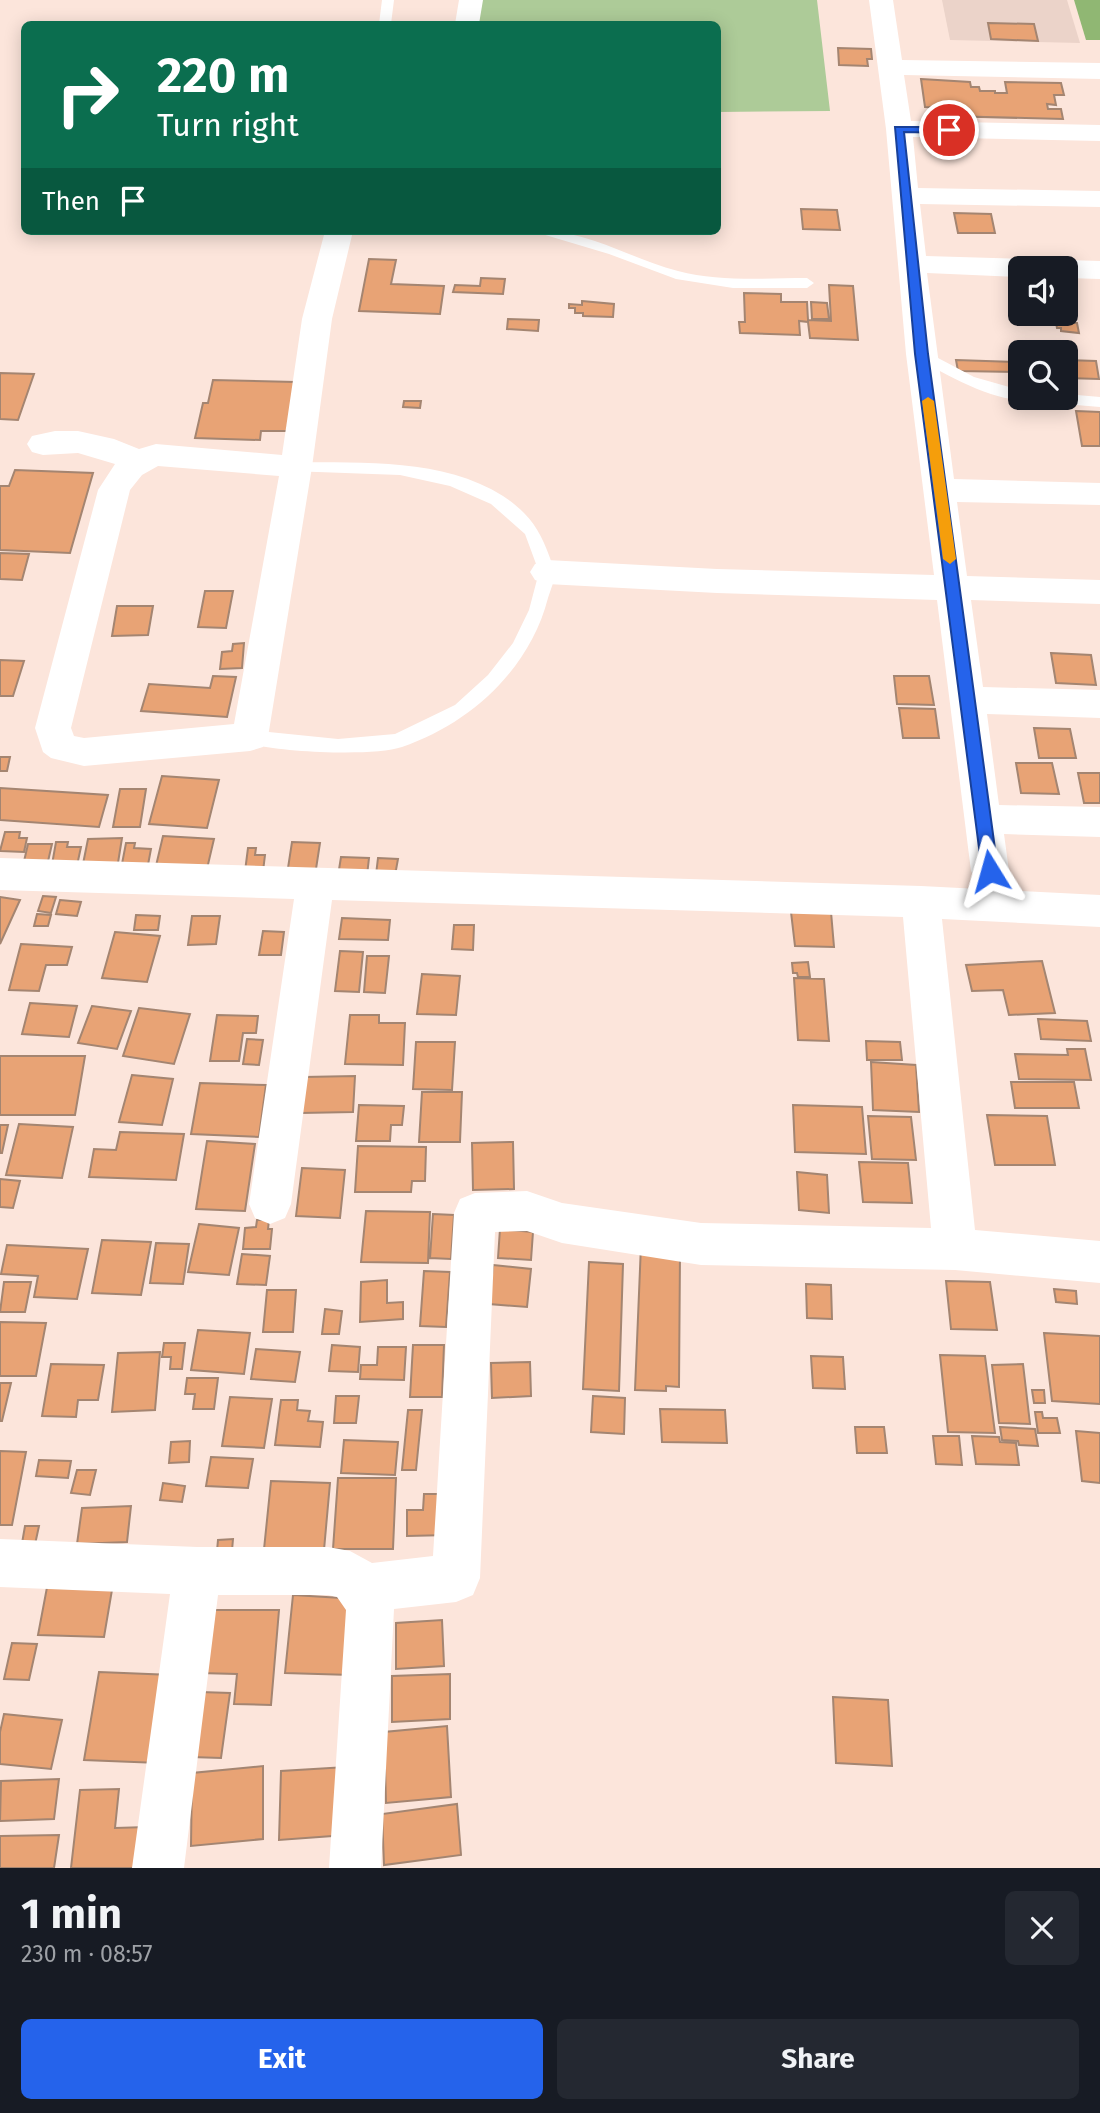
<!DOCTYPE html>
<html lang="en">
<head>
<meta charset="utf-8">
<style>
	:root { --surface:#171b24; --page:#242831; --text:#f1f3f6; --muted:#9ea1a6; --accent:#2563eb }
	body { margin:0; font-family:"Fira Sans",sans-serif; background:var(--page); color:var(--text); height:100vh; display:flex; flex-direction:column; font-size:26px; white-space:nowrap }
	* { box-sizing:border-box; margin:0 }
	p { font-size:23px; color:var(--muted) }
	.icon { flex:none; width:38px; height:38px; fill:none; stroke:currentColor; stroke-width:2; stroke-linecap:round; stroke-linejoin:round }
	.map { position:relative; height:1868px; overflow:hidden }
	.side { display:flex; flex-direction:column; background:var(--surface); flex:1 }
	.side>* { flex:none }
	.top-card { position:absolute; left:21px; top:21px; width:700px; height:214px; border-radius:10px; box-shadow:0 4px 18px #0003; background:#0b6e4f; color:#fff; overflow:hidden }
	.tools { position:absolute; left:1008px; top:256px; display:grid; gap:14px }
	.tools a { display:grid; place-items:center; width:70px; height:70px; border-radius:10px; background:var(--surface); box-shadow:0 4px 18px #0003; font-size:35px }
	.pin { position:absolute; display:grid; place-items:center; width:60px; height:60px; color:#fff; margin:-30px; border:4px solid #fff; border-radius:50%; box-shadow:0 2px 7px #0007 }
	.me { position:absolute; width:77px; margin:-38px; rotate:352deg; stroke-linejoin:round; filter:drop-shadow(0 0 5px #0008) }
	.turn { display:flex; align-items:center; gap:24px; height:147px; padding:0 21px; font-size:32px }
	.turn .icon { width:91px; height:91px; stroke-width:2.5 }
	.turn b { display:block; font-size:49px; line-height:60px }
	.then { display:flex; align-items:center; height:66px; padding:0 21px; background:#0003; gap:14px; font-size:26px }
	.round { display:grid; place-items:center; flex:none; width:74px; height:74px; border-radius:10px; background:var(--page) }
	.head { display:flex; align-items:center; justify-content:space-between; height:119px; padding:0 21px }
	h1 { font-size:42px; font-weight:700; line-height:52px }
	.cta { display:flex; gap:14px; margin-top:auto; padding:14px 21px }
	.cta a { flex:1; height:80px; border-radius:10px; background:var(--accent); color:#fff; font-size:28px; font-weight:700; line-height:80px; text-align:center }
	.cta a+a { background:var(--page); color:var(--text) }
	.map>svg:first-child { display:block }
	.industrial { fill:#ebd3c9 }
	.green { fill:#adcb98 }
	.forest { fill:#90b773 }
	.building { fill:#e8a375; stroke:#a48571; stroke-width:2 }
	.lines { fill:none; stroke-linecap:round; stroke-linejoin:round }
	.lane { fill:#fff; fill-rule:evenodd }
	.street { fill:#fff; fill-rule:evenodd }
	.route { fill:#2563eb; stroke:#184099; stroke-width:2 }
	.slow { fill:#f59e0b }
</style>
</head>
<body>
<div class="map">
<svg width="1100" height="1868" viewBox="0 0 1100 1868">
	<rect width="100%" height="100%" fill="#fce5db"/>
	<path class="industrial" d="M942 0H1067L1080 43 950 40Z"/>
	<path class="green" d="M477 0H817L830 111 718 112V24H475Z"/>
	<path class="forest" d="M1074 0H1100V40H1086Z"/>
	<path class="building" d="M988 23 1034 24 1038 41 991 39Z
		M838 48 871 49 872 59H867L868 66 839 65Z
		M921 79 970 82 971 87H979L980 91H995V93H1007L1005 82 1061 83 1064 95H1054L1056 105 1047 104 1048 109H1061L1063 119 943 116 942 108 925 107Z
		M801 209 837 210 840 230 803 229Z
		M954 213 991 214 995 233H958Z
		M369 259 396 260 391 284 444 286 440 314 359 311Z
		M481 278 505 279 503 294 453 292 455 285 480 286Z
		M829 285 853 286 858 340 810 338 808 322 799 321 800 335 740 333 739 322H745L744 293 781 294V302H807L808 320 831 321Z
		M582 301 614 304 613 317 583 316V313H575V308H569V304L582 305Z
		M811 302 827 303 829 319H812Z
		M508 319 539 320 538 331 507 329Z
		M1056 323H1077L1079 333 1061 331V328H1057Z
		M956 360 1015 362 1017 372 958 371Z
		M1066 360 1096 361 1099 379 1066 378Z
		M0 373 34 374 18 420 0 419Z
		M213 380 295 382 287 431H261L260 440 195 438 203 403H208Z
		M404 401H421L420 408 403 407Z
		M1076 411 1100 412V446H1082Z
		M15 470 93 473 70 553 0 550V486H9Z
		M0 553 29 554 22 580 0 579Z
		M205 591H233L226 628 198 627Z
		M117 606H153L148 635 112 636Z
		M244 643 242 668 220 669 222 652 232 651 233 644Z
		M1051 653 1091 655 1096 685 1056 683Z
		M0 660 24 661 13 696H0Z
		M213 676 236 677 227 717 141 711 149 684 210 688Z
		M894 676H929L934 705 897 704Z
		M899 708 935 709 939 738H903Z
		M1034 728 1070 729 1076 758H1039Z
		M0 757H10L7 771H0Z
		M1016 763H1052L1059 794 1021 793Z
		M1078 773H1100V803H1084Z
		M162 776 219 780 207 828 149 824Z
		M0 788 108 795 99 827 0 820Z
		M120 789H146L140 827H113Z
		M5 832H20L19 838H27L24 852 0 851Z
		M163 836 214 839 206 873 155 870Z
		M122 838 117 869H82L88 839Z
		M56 842H68L67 847H81L76 870H51Z
		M292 842 320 843 314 882 286 881Z
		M126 843H135L134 848 151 849 147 870 121 869Z
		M28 844H52L46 870H22Z
		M248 848H256L255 855H265L262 879H244Z
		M341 857 369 858 366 884 337 882Z
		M378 858 398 859 396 870 375 883Z
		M43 896 56 897 51 913 38 911Z
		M0 897 20 900 0 944Z
		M60 900 81 902 77 916 56 914Z
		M791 912H831L834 947 795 946Z
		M37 914 51 915 48 926H34Z
		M136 915 160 916 158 930H134Z
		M192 916H220L216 944 188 945Z
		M342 918 390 920 388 940 339 939Z
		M454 925H474L473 950 452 949Z
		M263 931 284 932 281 955H259Z
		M115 932 160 936 147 982 102 978Z
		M21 944 72 947 67 965H46L39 991 9 990Z
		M340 951 363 952 359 992 335 991Z
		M367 956H389L385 993 364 992Z
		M1042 961 1055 1013 1009 1015 1003 990 972 991 966 965Z
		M808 962 810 977H798L797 973H793L792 963Z
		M422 974 460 976 456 1015 417 1014Z
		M794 978 824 979 829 1041 798 1040Z
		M30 1003 77 1006 69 1037 22 1034Z
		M92 1006 131 1011 117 1049 78 1043Z
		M139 1008 190 1014 174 1064 123 1056Z
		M217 1015 258 1016 256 1033H243L239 1061H210Z
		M350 1015H379V1023H405L403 1065 345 1064Z
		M1038 1019 1087 1021 1091 1041 1041 1039Z
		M247 1039 263 1040 259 1065 243 1064Z
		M866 1041 900 1042 902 1060H867Z
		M416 1042H455L452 1090 413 1089Z
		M1067 1049H1085L1091 1080 1019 1079 1015 1054 1068 1055Z
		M0 1056H85L75 1115H0Z
		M871 1062 916 1065 919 1112 873 1110Z
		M132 1075 173 1079 162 1125 119 1122Z
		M355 1076 353 1112 301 1113 304 1077Z
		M1011 1082H1074L1079 1108H1015Z
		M200 1083 266 1085 259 1137 191 1134Z
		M422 1092H462L460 1142H419Z
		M359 1105 404 1106 402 1125H391L390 1141H356Z
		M793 1105 862 1107 866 1154 795 1152Z
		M987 1115 1047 1116 1055 1165H995Z
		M868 1116 911 1117 916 1160 872 1159Z
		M19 1124 73 1127 62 1178 6 1175Z
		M0 1125H8L2 1153H0Z
		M120 1132 184 1134 176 1180 89 1177 94 1149 116 1150Z
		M207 1141 255 1144 245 1211 196 1209Z
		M513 1142 514 1189 473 1190 472 1143Z
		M358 1146 426 1147 425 1181H412L411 1192H355Z
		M859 1162 908 1163 912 1203 863 1202Z
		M302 1168 345 1170 340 1218 296 1216Z
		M797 1172 827 1175 829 1213 799 1210Z
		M0 1179 20 1181 13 1208 0 1207Z
		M366 1211 430 1212 428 1263 361 1262Z
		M433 1214 454 1215 451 1259 430 1258Z
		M257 1220H269L268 1229H272L270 1249H243L245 1228 256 1227Z
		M199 1224 239 1228 229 1275 188 1272Z
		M500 1229 533 1232 531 1260 498 1258Z
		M102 1240 151 1242 141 1295 92 1293Z
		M156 1243 189 1244 183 1284 150 1283Z
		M7 1245 88 1249 77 1299 34 1297 38 1276 1 1274Z
		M641 1245 680 1253 679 1387 666 1386V1391L635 1390Z
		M242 1254 270 1256 266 1285 237 1284Z
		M589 1262 623 1264 619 1391 583 1389Z
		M493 1265 531 1269 527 1307 489 1304Z
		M424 1271 450 1272 446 1327 420 1326Z
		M387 1280V1303L403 1302V1319L360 1322 361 1282Z
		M946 1281 990 1282 997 1330 951 1329Z
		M4 1282H31L25 1312H0Z
		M806 1284 831 1285 832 1319 807 1318Z
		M1054 1289 1076 1291 1077 1304 1056 1302Z
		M267 1290H296L293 1332H263Z
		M325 1309 342 1311 339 1334H322Z
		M0 1322 46 1323 36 1376H0Z
		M198 1330 250 1333 244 1374 191 1370Z
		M1044 1333 1100 1336V1404L1052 1401Z
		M164 1343H185L182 1369H170L171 1357H162Z
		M332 1345 360 1347 358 1372 329 1371Z
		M413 1345H444L442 1397H410Z
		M378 1347H406L404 1380 360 1379 361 1365H377Z
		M256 1349 300 1352 295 1382 251 1379Z
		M160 1352 155 1410 112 1412 118 1353Z
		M940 1355 985 1356 995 1433 948 1432Z
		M811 1356 843 1357 845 1389 813 1388Z
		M530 1362 531 1396 492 1398 491 1363Z
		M51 1364 104 1365 98 1400H78L76 1417 42 1416Z
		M1023 1364 1030 1424 999 1423 992 1365Z
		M187 1378H218L214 1409H193L195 1394H185Z
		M0 1383H11L2 1421H0Z
		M1032 1390H1044L1045 1403H1034Z
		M336 1396H359L356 1423H334Z
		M593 1396 625 1398 624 1434 591 1432Z
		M230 1397 272 1399 264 1448 222 1446Z
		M281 1400H298L297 1410 310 1411 308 1421 323 1422 320 1447 275 1445Z
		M660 1409 725 1410 727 1443 662 1442Z
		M408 1410H422L416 1470H402Z
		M1035 1412H1042L1043 1418H1057L1060 1433H1038Z
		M855 1427H884L887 1453H857Z
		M1000 1427 1035 1429 1038 1446 1019 1445 1018 1441 1002 1440Z
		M1076 1431 1100 1433V1483L1082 1481Z
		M933 1436H959L962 1465 936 1464Z
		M972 1436 999 1437 1000 1442 1016 1443 1019 1465 976 1464Z
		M344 1440 398 1442 395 1475 341 1473Z
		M190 1441 189 1462 169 1463 171 1442Z
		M0 1451 26 1452 12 1525H0Z
		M211 1457 253 1459 248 1488 206 1486Z
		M39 1460 71 1461 68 1478 36 1476Z
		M77 1470H96L90 1495 71 1493Z
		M338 1478H396L393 1549H333Z
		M271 1481 330 1483 323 1561 263 1559Z
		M163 1483 185 1486 182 1502 160 1500Z
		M424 1494H449V1535L407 1536V1510H423Z
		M131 1506 127 1542 77 1544 82 1508Z
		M25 1526H39L34 1549H21Z
		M233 1539 231 1562H216L218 1540Z
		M48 1582 113 1584 104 1637 38 1635Z
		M293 1595 358 1599 351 1675 285 1673Z
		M207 1610H279L271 1705 234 1704 237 1674 200 1673Z
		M442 1620 444 1666 396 1669V1623Z
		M12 1643 37 1644 29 1680 4 1679Z
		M99 1672 172 1675 159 1763 84 1760Z
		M450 1674V1719L392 1722V1676Z
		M200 1692 230 1693 221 1758 191 1757Z
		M833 1697 888 1700 892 1766 836 1763Z
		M4 1714 62 1720 51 1769 0 1764V1732Z
		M447 1726 451 1797 386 1803 384 1732Z
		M263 1766V1839L191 1846 192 1773Z
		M346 1767V1835L279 1840 281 1771Z
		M59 1779 54 1819 0 1821 1 1781Z
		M119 1789 115 1828 147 1827 142 1868H71L80 1790Z
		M457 1804 461 1855 384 1865 382 1814Z
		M59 1835 54 1868H0V1836Z"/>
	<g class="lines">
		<path class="lane" d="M382 0H394L391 24H379Z
			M540 231C590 231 631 259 678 271 720 282 765 278 807 278L814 283 807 288H733L676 279 609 254 542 234Z
			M921 349 974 377 1020 390V397H1026C1004 408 936 370 916 357L914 354Z
			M1066 394 1100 397V407L1040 402 1033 397H1066Z
			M296 462C363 463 443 458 503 496 529 513 540 530 550 558 551 562 555 568 555 573 555 580 550 591 548 598 530 669 470 724 402 747 372 757 274 752 244 742L241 737 244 732 250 730 338 739 395 734 455 705 488 675 513 643 529 610 539 572 525 534 491 504 450 486 400 475 290 471 288 467 290 463Z"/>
		<path class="street" d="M459 0H483L479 24H455Z
			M869 0H893L902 60 1100 63V79L904 75 911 121 1100 125V141L913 137 918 188 1100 191V207L920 204 926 256 1023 259 1033 262 1037 268H1020V277L927 273 954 479 1100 483V505L957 502 967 576 1100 580V604L971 600 983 687 1100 690V718L987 714 999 805 1100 807V837L1004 834 1009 871 1003 882 990 887 977 882 971 871 937 600 717 593 547 584 535 580 530 572 535 564 547 560 717 569 934 575 906 354 886 129Z
			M325 231H353L332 319 312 467 268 737 263 747 250 751 84 766 51 758 43 752 35 728 98 490 115 464 78 453 43 455 32 452 27 444 32 436 55 431H78L114 439 139 449 156 444 282 455 302 319ZM158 466 279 476 234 724 84 738 74 736 71 728 130 490 142 475Z
			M1066 260 1100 261V279L1066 278V268H1053L1056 263Z
			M0 858 921 886 1100 895V927L942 919 975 1230 1100 1241V1283L955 1270 701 1265 562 1243 527 1231 495 1232 480 1578 473 1595 456 1602 394 1609 381 1868H329L346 1610 337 1597 328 1595H218L184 1868H132L170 1594 0 1587V1539L197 1547H328L350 1551 372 1563 433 1556 454 1213 460 1199 475 1193 527 1191 562 1203 701 1223 931 1228 903 917 332 900 291 1204 285 1218 270 1224 255 1218 249 1204 294 899 0 890Z"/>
	</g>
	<path class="route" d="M895 127H949L954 130 949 133 904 132 928 354 998 871 990 877 982 871 915 354Z"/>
	<path class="slow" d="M928 397 934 401 956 559 950 564 943 559 922 401Z"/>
</svg>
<div class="tools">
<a><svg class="icon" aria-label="sound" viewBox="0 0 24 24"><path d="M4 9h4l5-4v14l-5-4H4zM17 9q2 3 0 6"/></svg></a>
<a><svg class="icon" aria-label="search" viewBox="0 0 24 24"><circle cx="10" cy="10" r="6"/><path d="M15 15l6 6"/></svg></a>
</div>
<div class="pin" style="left:949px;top:130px;background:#d93025"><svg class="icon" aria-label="arrive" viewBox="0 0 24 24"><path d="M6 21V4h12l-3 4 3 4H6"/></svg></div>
<svg class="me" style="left:990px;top:871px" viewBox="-20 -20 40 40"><path d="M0-17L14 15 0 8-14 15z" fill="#2563eb" stroke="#fff" stroke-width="4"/></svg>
<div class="top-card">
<div class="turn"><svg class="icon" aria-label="right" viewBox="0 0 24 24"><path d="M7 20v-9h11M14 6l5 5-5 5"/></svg><div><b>220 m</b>Turn right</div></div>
<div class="then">Then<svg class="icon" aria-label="arrive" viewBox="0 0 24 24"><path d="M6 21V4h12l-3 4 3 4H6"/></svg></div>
</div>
</div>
<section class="side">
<div class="head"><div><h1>1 min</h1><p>230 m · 08:57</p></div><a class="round"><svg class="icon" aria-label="close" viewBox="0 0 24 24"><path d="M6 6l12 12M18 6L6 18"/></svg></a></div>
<div class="cta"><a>Exit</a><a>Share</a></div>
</section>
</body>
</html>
